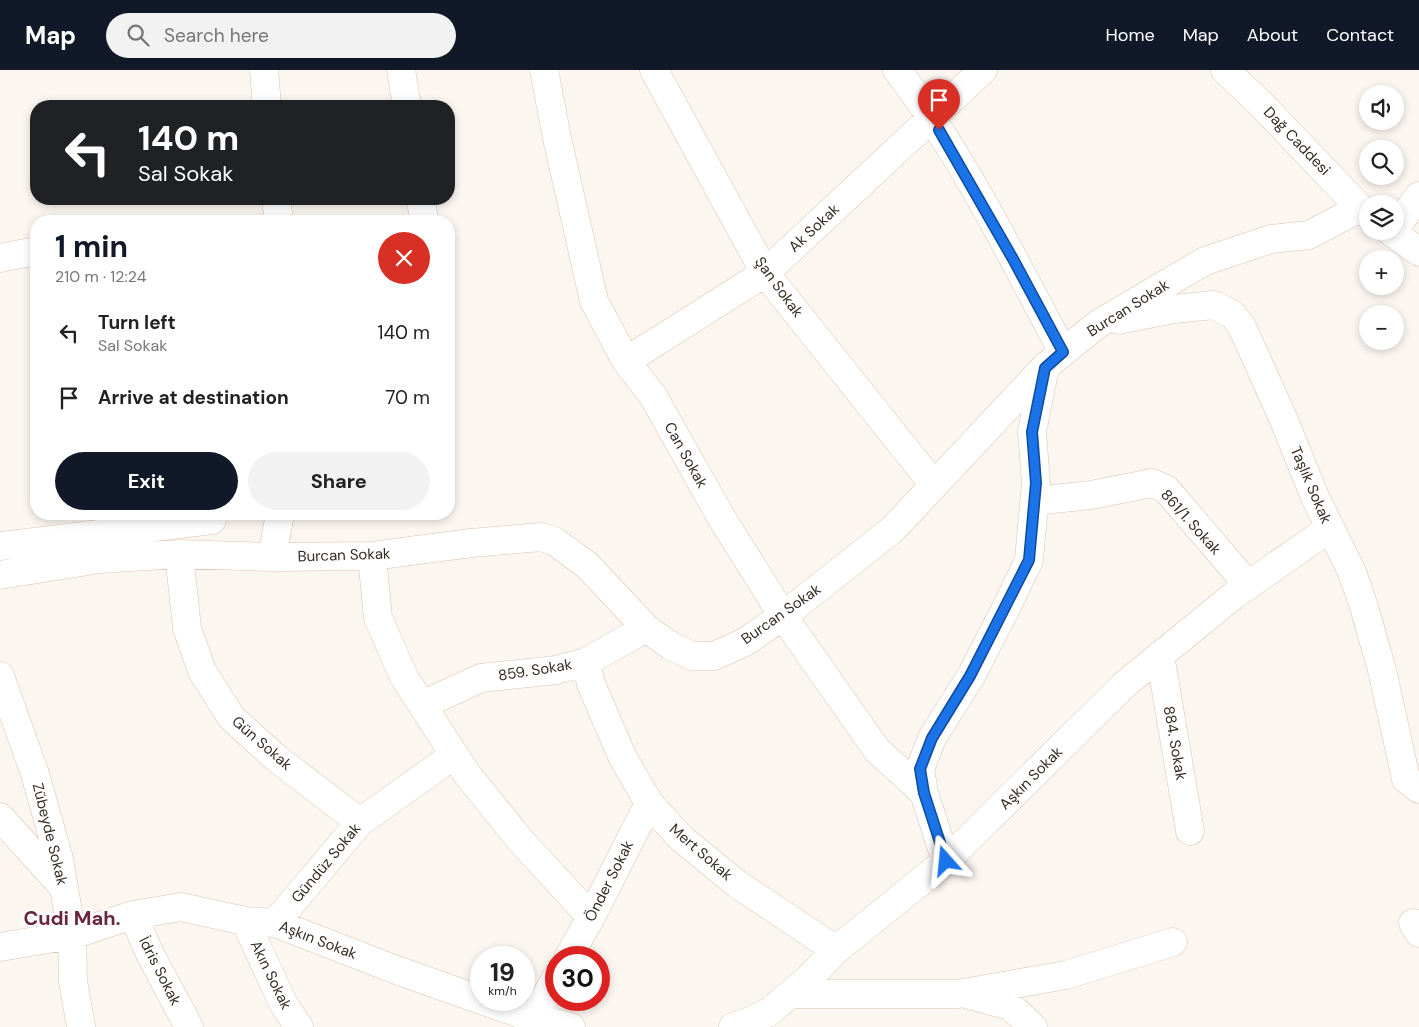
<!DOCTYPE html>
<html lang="en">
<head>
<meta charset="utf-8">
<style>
	:root { --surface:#fff; --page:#f2f2f2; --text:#222; --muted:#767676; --accent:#111827 }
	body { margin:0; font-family:"DM Sans",sans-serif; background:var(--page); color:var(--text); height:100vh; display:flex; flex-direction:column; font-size:19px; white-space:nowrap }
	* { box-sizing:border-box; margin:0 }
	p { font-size:16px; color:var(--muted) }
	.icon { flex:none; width:28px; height:28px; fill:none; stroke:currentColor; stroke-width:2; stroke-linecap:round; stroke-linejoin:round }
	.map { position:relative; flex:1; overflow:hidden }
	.sheet { position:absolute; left:30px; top:145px; width:425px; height:305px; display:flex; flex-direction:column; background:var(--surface); border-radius:20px; box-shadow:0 2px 8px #0003 }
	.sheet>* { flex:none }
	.banner { position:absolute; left:30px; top:30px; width:425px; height:105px; border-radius:20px; box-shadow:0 2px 8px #0003; background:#202124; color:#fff; overflow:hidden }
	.tools { position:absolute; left:1359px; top:15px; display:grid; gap:10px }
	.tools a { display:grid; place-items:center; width:45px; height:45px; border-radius:50%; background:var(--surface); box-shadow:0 2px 8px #0003; font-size:25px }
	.speed { position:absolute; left:470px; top:876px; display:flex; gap:10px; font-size:25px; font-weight:700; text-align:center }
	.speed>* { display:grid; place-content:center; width:65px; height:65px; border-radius:50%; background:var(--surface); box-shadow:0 2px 8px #0003; line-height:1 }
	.speed small { font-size:12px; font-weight:400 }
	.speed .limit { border:8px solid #d22; background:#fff; color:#111 }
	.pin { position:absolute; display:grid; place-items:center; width:42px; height:42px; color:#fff; margin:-51px -21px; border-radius:50% 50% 50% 0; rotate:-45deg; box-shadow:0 0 5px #0007 }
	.pin .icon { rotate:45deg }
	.me { position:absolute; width:55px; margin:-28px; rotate:342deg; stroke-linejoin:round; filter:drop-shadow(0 0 4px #0008) }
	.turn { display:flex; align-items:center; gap:18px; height:105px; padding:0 25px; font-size:22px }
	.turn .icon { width:65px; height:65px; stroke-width:2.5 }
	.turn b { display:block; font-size:35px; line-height:42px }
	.round { display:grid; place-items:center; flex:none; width:52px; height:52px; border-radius:26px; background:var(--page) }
	.headline { display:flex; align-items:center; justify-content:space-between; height:85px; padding:0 25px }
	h1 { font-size:30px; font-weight:700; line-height:38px; color:var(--accent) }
	.primary-button { display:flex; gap:10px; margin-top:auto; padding:10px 25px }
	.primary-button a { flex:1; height:58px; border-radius:30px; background:var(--accent); color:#fff; font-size:20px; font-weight:700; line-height:58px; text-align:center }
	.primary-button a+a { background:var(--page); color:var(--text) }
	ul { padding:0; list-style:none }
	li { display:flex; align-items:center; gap:15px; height:65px; padding:0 25px }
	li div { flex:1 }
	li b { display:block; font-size:19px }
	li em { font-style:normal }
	header { display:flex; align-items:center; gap:30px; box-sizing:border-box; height:70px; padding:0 25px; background:var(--accent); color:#fff }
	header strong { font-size:24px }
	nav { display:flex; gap:28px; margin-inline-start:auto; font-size:18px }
	.search { width:350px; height:45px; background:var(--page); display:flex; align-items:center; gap:12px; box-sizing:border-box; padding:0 18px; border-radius:28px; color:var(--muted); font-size:19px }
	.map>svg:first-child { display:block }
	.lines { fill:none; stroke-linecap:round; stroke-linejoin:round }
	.minor-casing { stroke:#ddc3ab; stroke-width:29 }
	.minor { stroke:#fff; stroke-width:28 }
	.route-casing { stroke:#114b97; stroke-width:12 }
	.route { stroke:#1a73e8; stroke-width:9 }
	.labels { text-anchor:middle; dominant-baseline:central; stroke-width:5; stroke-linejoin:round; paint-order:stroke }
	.street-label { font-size:15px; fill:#352b21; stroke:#fff }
	.district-label { font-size:20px; font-weight:bold; fill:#69253d; stroke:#fff }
</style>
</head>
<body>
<header>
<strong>Map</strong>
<div class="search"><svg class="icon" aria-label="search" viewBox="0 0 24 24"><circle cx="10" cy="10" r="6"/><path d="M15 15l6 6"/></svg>Search here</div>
<nav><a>Home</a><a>Map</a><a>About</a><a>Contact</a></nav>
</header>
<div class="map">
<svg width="1419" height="957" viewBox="0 0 1419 957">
	<rect width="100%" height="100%" fill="#fcf6f1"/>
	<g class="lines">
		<g class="minor-casing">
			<path id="minor" d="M264 0 267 36
				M401 0 407 36
				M544 0 557 68 594 231 626 291 653 326 721 447 783 546 877 680 924 723
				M654 0 765 203 934 415
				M897 0C963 86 1012 187 1063 282
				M1225 0 1262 35 1360 138 1368 144
				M276 129 279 151
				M421 129 424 151
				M1395 158 1419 126
				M1390 161 1419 182
				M0 188 36 181
				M1118 250 1174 239 1214 235 1233 245 1242 257 1283 348 1315 427 1352 502 1364 537 1382 600 1406 709 1419 719
				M626 291 765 203 983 0
				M1034 431 1091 425 1152 413 1166 419 1248 515
				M0 476 212 450
				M179 484 187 558 202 601 231 647 276 688 360 752
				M372 486 378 548 404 607 466 703 521 771 591 847
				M272 487 280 444
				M0 505 100 489 179 484 272 487 372 486 471 473 541 467 554 471 587 495 646 558 671 576 692 586H714L745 572 783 546 893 459 1045 297 1098 254 1205 191 1271 169 1309 165 1360 138
				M1160 585 1190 761
				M586 592 591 614 623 688 649 733 681 768 737 814 836 880
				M0 606 35 704 59 789 72 865 73 911 81 957
				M422 635 481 608 556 600 586 592 646 558
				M0 747 64 818
				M946 791 924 723 920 699 932 668 971 606 1007 536 1029 490 1036 413 1032 362 1045 297
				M133 845 150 884 189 957
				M245 851 283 933 299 957
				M275 853 360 752 454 685
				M1413 853 1419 863
				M0 877 72 865 133 845 181 837 245 851 275 853 399 901 521 944 571 957
				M568 888 591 847 649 733
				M791 924H958L1066 905 1173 872
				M969 925 1010 936 1033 957
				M528 957 556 908
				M733 957 746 953 769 942 806 911 836 880 946 791 1124 615 1233 526 1330 458"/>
		</g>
		<use href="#minor" class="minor"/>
	</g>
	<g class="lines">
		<g class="route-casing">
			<path id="route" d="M939 60 1013 189 1063 282 1045 298 1032 362 1036 413 1029 490 970 606 932 668 920 699 924 723 946 791"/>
		</g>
		<use href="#route" class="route"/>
	</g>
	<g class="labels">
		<g class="street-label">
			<text transform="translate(1297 71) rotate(46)">Dağ Caddesi</text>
			<text transform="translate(814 158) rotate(-43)">Ak Sokak</text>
			<text transform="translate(779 217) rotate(54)">Şan Sokak</text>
			<text transform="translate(1128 238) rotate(-32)">Burcan Sokak</text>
			<text transform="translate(686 385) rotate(61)">Can Sokak</text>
			<text transform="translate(1311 415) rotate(67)">Taşlık Sokak</text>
			<text transform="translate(1191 452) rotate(48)">861/1. Sokak</text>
			<text transform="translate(344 485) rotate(-2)">Burcan Sokak</text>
			<text transform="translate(781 544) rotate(-35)">Burcan Sokak</text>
			<text transform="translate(535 600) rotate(-9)">859. Sokak</text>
			<text transform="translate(262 673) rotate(41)">Gün Sokak</text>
			<text transform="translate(1175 673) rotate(80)">884. Sokak</text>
			<text transform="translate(1031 708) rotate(-45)">Aşkın Sokak</text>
			<text transform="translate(50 764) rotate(76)">Zübeyde Sokak</text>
			<text transform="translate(701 782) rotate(41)">Mert Sokak</text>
			<text transform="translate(326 793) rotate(-50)">Gündüz Sokak</text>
			<text transform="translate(609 811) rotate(-63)">Önder Sokak</text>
			<text transform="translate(318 870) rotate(21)">Aşkın Sokak</text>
			<text transform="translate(160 901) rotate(63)">İdris Sokak</text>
			<text transform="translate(271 905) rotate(64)">Akın Sokak</text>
		</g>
		<g class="district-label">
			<text x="72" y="848">Cudi Mah.</text>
		</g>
	</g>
</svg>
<div class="tools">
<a><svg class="icon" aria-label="sound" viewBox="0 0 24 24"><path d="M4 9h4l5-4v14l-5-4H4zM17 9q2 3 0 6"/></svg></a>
<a><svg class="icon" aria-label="search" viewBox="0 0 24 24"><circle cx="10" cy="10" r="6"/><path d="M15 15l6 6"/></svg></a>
<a><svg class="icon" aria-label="layers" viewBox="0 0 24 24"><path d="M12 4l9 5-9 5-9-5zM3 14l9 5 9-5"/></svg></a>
<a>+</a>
<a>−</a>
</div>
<div class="speed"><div>19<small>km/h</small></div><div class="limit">30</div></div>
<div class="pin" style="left:939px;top:60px;background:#d93025"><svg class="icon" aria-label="arrive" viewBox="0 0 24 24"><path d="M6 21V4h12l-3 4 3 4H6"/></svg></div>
<svg class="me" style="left:946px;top:791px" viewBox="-20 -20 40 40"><path d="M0-17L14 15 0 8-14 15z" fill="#1a73e8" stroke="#fff" stroke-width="4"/></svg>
<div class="banner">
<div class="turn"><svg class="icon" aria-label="left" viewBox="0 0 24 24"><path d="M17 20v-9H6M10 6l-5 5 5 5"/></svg><div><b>140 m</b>Sal Sokak</div></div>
</div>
<section class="sheet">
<div class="headline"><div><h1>1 min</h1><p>210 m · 12:24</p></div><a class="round" style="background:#d93025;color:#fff"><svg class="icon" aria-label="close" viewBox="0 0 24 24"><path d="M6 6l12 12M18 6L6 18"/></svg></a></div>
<ul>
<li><svg class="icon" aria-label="left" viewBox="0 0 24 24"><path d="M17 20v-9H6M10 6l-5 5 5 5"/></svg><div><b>Turn left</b><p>Sal Sokak</p></div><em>140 m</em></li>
<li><svg class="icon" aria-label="arrive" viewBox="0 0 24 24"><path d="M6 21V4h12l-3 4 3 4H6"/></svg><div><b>Arrive at destination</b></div><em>70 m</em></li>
</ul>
<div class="primary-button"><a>Exit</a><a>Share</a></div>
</section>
</div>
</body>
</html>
